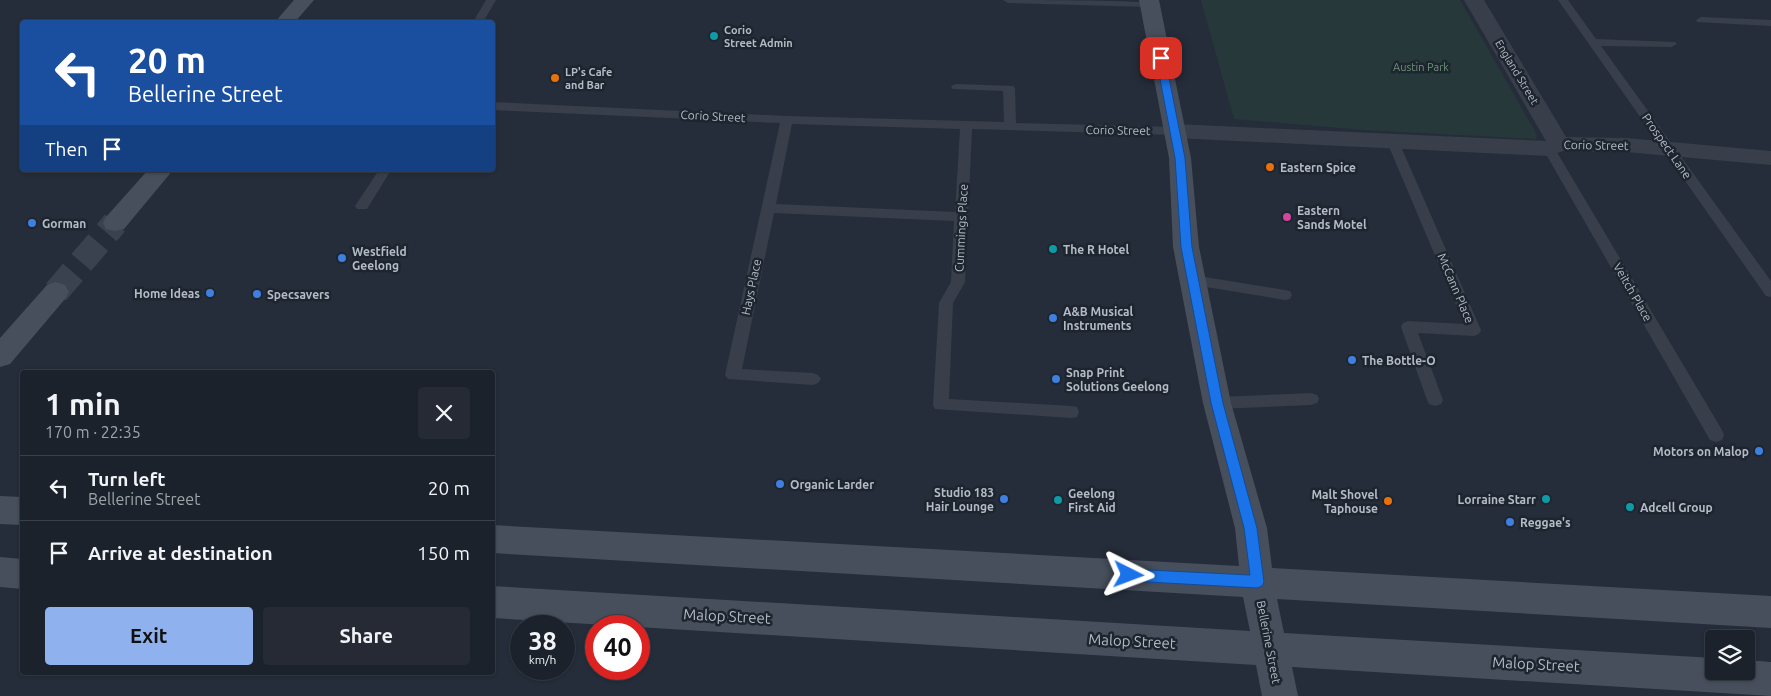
<!DOCTYPE html>
<html lang="en">
<head>
<meta charset="utf-8">
<style>
	:root { --surface:#1c222c; --page:#252a34; --text:#f1f3f6; --muted:#a0a4a9; --line:#3a3f48; --accent:#8fb2ef }
	body { margin:0; font-family:Ubuntu,sans-serif; background:var(--page); color:var(--text); height:100vh; display:flex; flex-direction:column; font-size:19px; white-space:nowrap }
	* { box-sizing:border-box; margin:0 }
	p { font-size:16px; color:var(--muted) }
	.icon { flex:none; width:28px; height:28px; fill:none; stroke:currentColor; stroke-width:2; stroke-linecap:round; stroke-linejoin:round }
	.map { position:relative; flex:1; overflow:hidden }
	.drawer { position:absolute; left:20px; top:370px; width:475px; height:305px; display:flex; flex-direction:column; background:var(--surface); border-radius:5px; box-shadow:0 1px 4px #0004,0 0 0 1px var(--line) }
	.drawer>* { flex:none }
	.banner { position:absolute; left:20px; top:20px; width:475px; height:152px; border-radius:5px; box-shadow:0 1px 4px #0004,0 0 0 1px var(--line); background:#1a4fa0; color:#fff; overflow:hidden }
	.tools { position:absolute; left:1705px; top:630px; display:grid; gap:10px }
	.tools a { display:grid; place-items:center; width:50px; height:50px; border-radius:5px; background:var(--surface); box-shadow:0 1px 4px #0004,0 0 0 1px var(--line); font-size:25px }
	.speed { position:absolute; left:510px; top:615px; display:flex; gap:10px; font-size:25px; font-weight:700; text-align:center }
	.speed>* { display:grid; place-content:center; width:65px; height:65px; border-radius:50%; background:var(--surface); box-shadow:0 1px 4px #0004,0 0 0 1px var(--line); line-height:1 }
	.speed small { font-size:12px; font-weight:400 }
	.speed .limit { border:8px solid #d22; background:#fff; color:#111 }
	.pin { position:absolute; display:grid; place-items:center; width:42px; height:42px; color:#fff; margin:-21px; border-radius:10px; box-shadow:0 2px 8px #0006 }
	.me { position:absolute; width:55px; margin:-28px; rotate:93deg; stroke-linejoin:round; filter:drop-shadow(0 0 4px #0008) }
	.turn { display:flex; align-items:center; gap:18px; height:105px; padding:0 25px; font-size:22px }
	.turn .icon { width:65px; height:65px; stroke-width:2.5 }
	.turn b { display:block; font-size:35px; line-height:42px }
	.then { display:flex; align-items:center; height:48px; padding:0 25px; background:#0003; gap:10px; font-size:19px }
	.round { display:grid; place-items:center; flex:none; width:52px; height:52px; border-radius:5px; background:var(--page) }
	.headline { display:flex; align-items:center; justify-content:space-between; height:85px; padding:0 25px }
	h1 { font-size:30px; font-weight:700; line-height:38px }
	.action { display:flex; gap:10px; margin-top:auto; padding:10px 25px }
	.action a { flex:1; height:58px; border-radius:5px; background:var(--accent); color:#111; font-size:20px; font-weight:700; line-height:58px; text-align:center }
	.action a+a { background:var(--page); color:var(--text) }
	ul { padding:0; list-style:none }
	li { display:flex; align-items:center; gap:15px; height:65px; padding:0 25px; border-top:1px solid var(--line) }
	li div { flex:1 }
	li b { display:block; font-size:19px }
	li em { font-style:normal }
	.map>svg:first-child { display:block }
	.green { fill:#27383b }
	.lines { fill:none; stroke-linecap:round; stroke-linejoin:round }
	.secondary-tunnel { stroke:#3a424f; stroke-width:26; stroke-dasharray:26 13; stroke-linecap:butt }
	.lane { fill:#383f4b; fill-rule:evenodd }
	.street { fill:#383f4b; fill-rule:evenodd }
	.secondary { fill:#474f5d; fill-rule:evenodd }
	.route { fill:#1a73e8; stroke:#114b97 }
	.culture-dot { fill:#0f9aa8; stroke:#1d252f; stroke-width:2 }
	.food-dot { fill:#e8710a; stroke:#1d252f; stroke-width:2 }
	.hotel-dot { fill:#d1479c; stroke:#1d252f; stroke-width:2 }
	.shop-dot { fill:#3f7fe0; stroke:#1d252f; stroke-width:2 }
	.labels { text-anchor:middle; dominant-baseline:central; stroke-width:5; stroke-linejoin:round; paint-order:stroke }
	.far-poi-label { font-size:11px; font-weight:bold; fill:#b4bac6; stroke:#1d252f; text-anchor:start }
	.far-park-label { font-size:11px; fill:#6d9577; stroke:#1d252f }
	.far-street-label { font-size:11px; fill:#b4bac6; stroke:#1d252f }
	.street-label { font-size:12px; fill:#b4bac6; stroke:#1d252f }
	.poi-label { font-size:12px; font-weight:bold; fill:#b4bac6; stroke:#1d252f; text-anchor:start }
	.near-street-label { font-size:15px; fill:#b4bac6; stroke:#1d252f }
</style>
</head>
<body>
<div class="map">
<svg width="1771" height="696" viewBox="0 0 1771 696">
	<rect width="100%" height="100%" fill="#252d3a"/>
	<path class="green" d="M1201 0H1460L1537 135 1536 139 1365 130 1234 119Z"/>
	<g class="lines">
		<path class="secondary-tunnel" d="M56 292 115 223"/>
		<path class="lane" d="M486 0H496L483 22H473Z
			M1003 0C1023 0 1147 0 1155 4L1150 7 1008 3Z
			M1558 0H1568L1596 39 1675 42 1677 44 1671 47 1601 46 1771 281V297L1766 296Z
			M1701 17 1771 20V26L1697 22 1696 20Z
			M957 84 1013 86 1015 88 1016 123 1175 127 1181 131 1175 135 972 129 965 282 953 303 949 399 1071 406 1077 407 1079 412 1077 417 1071 418 935 409 933 405 939 303 951 282 954 221 774 213 742 369 813 373 818 375 821 379 818 383 813 385 728 379 725 375 780 123 492 110V102L787 116 1004 122 1003 91 953 89 951 87 953 85ZM792 124 960 129 955 212 776 204Z
			M1393 138 1399 142 1481 330 1479 334 1474 336 1418 333 1443 400 1441 404 1435 406 1429 404 1427 400 1401 327 1403 323 1408 321 1464 324 1387 142Z
			M1549 145 1555 149 1722 430 1724 435 1722 440 1716 442 1710 440 1543 149Z
			M379 170H391L367 209H357L355 206Z
			M1193 275 1285 290 1290 291 1292 295 1290 299 1285 300 1188 284 1186 280 1188 276Z
			M1311 393 1317 395 1319 399 1317 403 1311 405 1217 409 1211 407 1209 403 1211 399 1217 397Z"/>
		<path class="street" d="M1464 0H1484L1566 137 1626 138 1771 151V165L1626 152 1563 151 1549 156 1175 138 1167 136 1164 131 1167 126 1175 124 1546 141Z"/>
		<path class="secondary" d="M294 0H314L295 22H275Z
			M1139 0H1159L1191 158 1199 247 1231 403 1267 528 1272 568 1771 596V628L1277 599 1284 633 1714 658V671H1746V660L1771 662V696L1292 667 1298 696H1262L1256 665 492 618V586L1250 631 1243 597 492 553V525L1239 566 1235 528 1203 403 1173 247 1169 158Z
			M148 170H173L124 229 115 231 106 229 103 223 106 217Z
			M56 282 65 285 69 292 65 299 10 364 0 367V338L47 285Z
			M0 496 22 497V525L0 524Z
			M0 557 22 559V589L0 587Z"/>
	</g>
	<path class="route" d="M1161 56 1165 58 1185 158 1192 247 1223 403 1257 528 1264 582 1262 586 1257 588 1129 581 1124 579 1122 575 1124 571 1129 569 1250 575 1244 528 1211 403 1181 247 1175 158 1156 58Z"/>
	<g class="culture-dot">
		<circle cx="714" cy="36" r="5"/>
		<circle cx="1053" cy="249" r="5"/>
		<circle cx="1546" cy="499" r="5"/>
		<circle cx="1058" cy="500" r="5"/>
		<circle cx="1630" cy="507" r="5"/>
	</g>
	<g class="food-dot">
		<circle cx="555" cy="78" r="5"/>
		<circle cx="1270" cy="167" r="5"/>
		<circle cx="1388" cy="501" r="5"/>
	</g>
	<circle class="hotel-dot" cx="1287" cy="217" r="5"/>
	<g class="shop-dot">
		<circle cx="32" cy="223" r="5"/>
		<circle cx="342" cy="258" r="5"/>
		<circle cx="210" cy="293" r="5"/>
		<circle cx="257" cy="294" r="5"/>
		<circle cx="1053" cy="318" r="5"/>
		<circle cx="1352" cy="360" r="5"/>
		<circle cx="1056" cy="379" r="5"/>
		<circle cx="1759" cy="451" r="5"/>
		<circle cx="780" cy="484" r="5"/>
		<circle cx="1004" cy="499" r="5"/>
		<circle cx="1510" cy="522" r="5"/>
	</g>
	<g class="labels">
		<g class="far-poi-label">
			<text x="724" y="30">Corio<tspan x="724" dy="13">Street Admin</tspan></text>
			<text x="565" y="72">LP's Cafe<tspan x="565" dy="13">and Bar</tspan></text>
		</g>
		<g class="far-park-label">
			<text x="1421" y="67">Austin Park</text>
		</g>
		<g class="far-street-label">
			<text transform="translate(1517 72) rotate(59)">England Street</text>
		</g>
		<g class="street-label">
			<text transform="translate(713 116) rotate(3)">Corio Street</text>
			<text transform="translate(1118 130) rotate(1)">Corio Street</text>
			<text transform="translate(1596 145) rotate(1)">Corio Street</text>
			<text transform="translate(1667 146) rotate(55)">Prospect Lane</text>
			<text transform="translate(961 228) rotate(-87)">Cummings Place</text>
			<text transform="translate(751 287) rotate(-78)">Hays Place</text>
			<text transform="translate(1456 288) rotate(67)">McCann Place</text>
			<text transform="translate(1633 292) rotate(60)">Veitch Place</text>
			<text transform="translate(1269 642) rotate(79)">Bellerine Street</text>
		</g>
		<g class="poi-label">
			<text x="1280" y="167">Eastern Spice</text>
			<text x="1297" y="210">Eastern<tspan x="1297" dy="14">Sands Motel</tspan></text>
			<text x="42" y="223">Gorman</text>
			<text x="1063" y="249">The R Hotel</text>
			<text x="352" y="251">Westfield<tspan x="352" dy="14">Geelong</tspan></text>
			<text x="200" y="293" text-anchor="end">Home Ideas</text>
			<text x="267" y="294">Specsavers</text>
			<text x="1063" y="311">A&amp;B Musical<tspan x="1063" dy="14">Instruments</tspan></text>
			<text x="1362" y="360">The Bottle-O</text>
			<text x="1066" y="372">Snap Print<tspan x="1066" dy="14">Solutions Geelong</tspan></text>
			<text x="1749" y="451" text-anchor="end">Motors on Malop</text>
			<text x="790" y="484">Organic Larder</text>
			<text x="994" y="492" text-anchor="end">Studio 183<tspan x="994" dy="14">Hair Lounge</tspan></text>
			<text x="1068" y="493">Geelong<tspan x="1068" dy="14">First Aid</tspan></text>
			<text x="1378" y="494" text-anchor="end">Malt Shovel<tspan x="1378" dy="14">Taphouse</tspan></text>
			<text x="1536" y="499" text-anchor="end">Lorraine Starr</text>
			<text x="1640" y="507">Adcell Group</text>
			<text x="1520" y="522">Reggae's</text>
		</g>
		<g class="near-street-label">
			<text transform="translate(727 616) rotate(3)">Malop Street</text>
			<text transform="translate(1132 641) rotate(3)">Malop Street</text>
			<text transform="translate(1536 664) rotate(3)">Malop Street</text>
		</g>
	</g>
</svg>
<div class="tools">
<a><svg class="icon" aria-label="layers" viewBox="0 0 24 24"><path d="M12 4l9 5-9 5-9-5zM3 14l9 5 9-5"/></svg></a>
</div>
<div class="speed"><div>38<small>km/h</small></div><div class="limit">40</div></div>
<div class="pin" style="left:1161px;top:58px;background:#d93025"><svg class="icon" aria-label="arrive" viewBox="0 0 24 24"><path d="M6 21V4h12l-3 4 3 4H6"/></svg></div>
<svg class="me" style="left:1129px;top:575px" viewBox="-20 -20 40 40"><path d="M0-17L14 15 0 8-14 15z" fill="#1a73e8" stroke="#fff" stroke-width="4"/></svg>
<div class="banner">
<div class="turn"><svg class="icon" aria-label="left" viewBox="0 0 24 24"><path d="M17 20v-9H6M10 6l-5 5 5 5"/></svg><div><b>20 m</b>Bellerine Street</div></div>
<div class="then">Then<svg class="icon" aria-label="arrive" viewBox="0 0 24 24"><path d="M6 21V4h12l-3 4 3 4H6"/></svg></div>
</div>
<section class="drawer">
<div class="headline"><div><h1>1 min</h1><p>170 m · 22:35</p></div><a class="round"><svg class="icon" aria-label="close" viewBox="0 0 24 24"><path d="M6 6l12 12M18 6L6 18"/></svg></a></div>
<ul>
<li><svg class="icon" aria-label="left" viewBox="0 0 24 24"><path d="M17 20v-9H6M10 6l-5 5 5 5"/></svg><div><b>Turn left</b><p>Bellerine Street</p></div><em>20 m</em></li>
<li><svg class="icon" aria-label="arrive" viewBox="0 0 24 24"><path d="M6 21V4h12l-3 4 3 4H6"/></svg><div><b>Arrive at destination</b></div><em>150 m</em></li>
</ul>
<div class="action"><a>Exit</a><a>Share</a></div>
</section>
</div>
</body>
</html>
